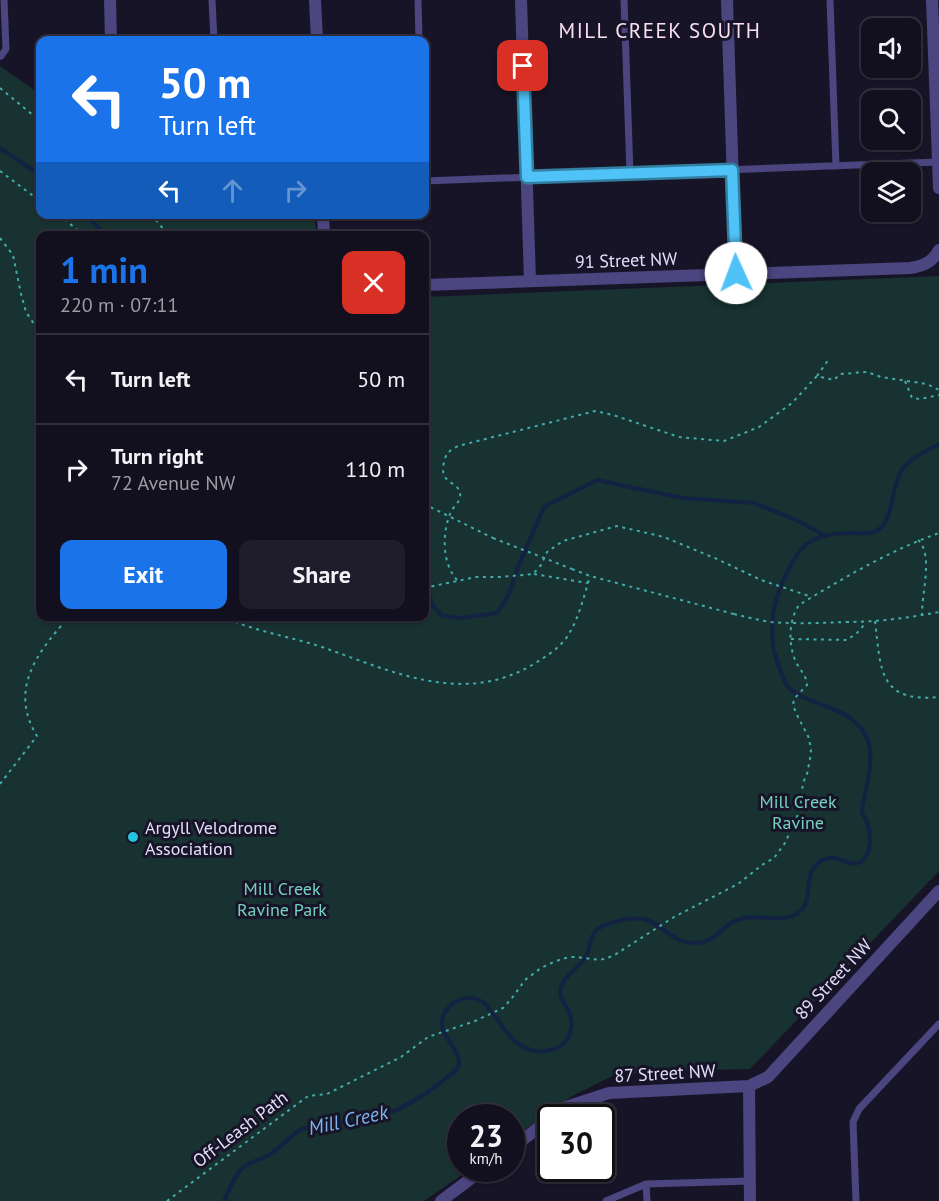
<!DOCTYPE html>
<html lang="en">
<head>
<meta charset="utf-8">
<style>
	:root { --surface:#120f1e; --page:#1f1d2b; --text:#f1f3f6; --muted:#9c9ca4; --line:#312f3c; --accent:#1a73e8 }
	body { margin:0; font-family:"PT Sans",sans-serif; background:var(--page); color:var(--text); height:100vh; display:flex; flex-direction:column; font-size:22px; white-space:nowrap }
	* { box-sizing:border-box; margin:0 }
	p { font-size:20px; color:var(--muted) }
	.icon { flex:none; width:33px; height:33px; fill:none; stroke:currentColor; stroke-width:2; stroke-linecap:round; stroke-linejoin:round }
	.map { position:relative; flex:1; overflow:hidden }
	.details { position:absolute; left:36px; top:231px; width:393px; height:390px; display:flex; flex-direction:column; background:var(--surface); border-radius:12px; box-shadow:0 2px 4px #0004,0 0 0 2px var(--line) }
	.details>* { flex:none }
	.top-card { position:absolute; left:36px; top:36px; width:393px; height:183px; border-radius:12px; box-shadow:0 2px 4px #0004,0 0 0 2px var(--line); background:#1a73e8; color:#fff; overflow:hidden }
	.fabs { position:absolute; left:861px; top:18px; display:grid; gap:12px }
	.fabs a { display:grid; place-items:center; width:60px; height:60px; border-radius:12px; background:var(--surface); box-shadow:0 2px 4px #0004,0 0 0 2px var(--line); font-size:30px }
	.speed { position:absolute; left:447px; top:1104px; display:flex; gap:12px; font-size:30px; font-weight:700; text-align:center }
	.speed>* { display:grid; place-content:center; width:78px; height:78px; border-radius:50%; background:var(--surface); box-shadow:0 2px 4px #0004,0 0 0 2px var(--line); line-height:1 }
	.speed small { font-size:15px; font-weight:400 }
	.speed .limit { border:3px solid #111; border-radius:9px; background:#fff; color:#111 }
	.pin { position:absolute; display:grid; place-items:center; width:51px; height:51px; color:#fff; margin:-26px; border-radius:12px; box-shadow:0 3px 9px #0006 }
	.me { position:absolute; width:66px; margin:-33px; rotate:358deg; stroke-linejoin:round; filter:drop-shadow(0 0 4px #0008) }
	.turn { display:flex; align-items:center; gap:21px; height:126px; padding:0 24px; font-size:27px }
	.turn .icon { width:78px; height:78px; stroke-width:2.5 }
	.turn b { display:block; font-size:42px; line-height:51px }
	.lanes { display:flex; align-items:center; height:57px; padding:0 24px; background:#0003; justify-content:center; gap:30px; direction:ltr }
	.lanes .off { opacity:.35 }
	.round { display:grid; place-items:center; flex:none; width:63px; height:63px; border-radius:12px; background:var(--page) }
	.summary { display:flex; align-items:center; justify-content:space-between; height:102px; padding:0 24px }
	h1 { font-size:36px; font-weight:700; line-height:45px; color:var(--accent) }
	.button { display:flex; gap:12px; margin-top:auto; padding:12px 24px }
	.button a { flex:1; height:69px; border-radius:12px; background:var(--accent); color:#fff; font-size:24px; font-weight:700; line-height:69px; text-align:center }
	.button a+a { background:var(--page); color:var(--text) }
	ul { padding:0; list-style:none }
	li { display:flex; align-items:center; gap:18px; height:90px; padding:0 24px; border-top:2px solid var(--line) }
	li div { flex:1 }
	li b { display:block; font-size:22px }
	li em { font-style:normal }
	.map>svg:first-child { display:block }
	.green { fill:#183131 }
	.lines { fill:none; stroke-linecap:round; stroke-linejoin:round }
	.stream { stroke:#132242; stroke-width:4 }
	.path { stroke:#42acab; stroke-width:2; stroke-dasharray:3 4.5; stroke-linecap:butt }
	.lane { stroke:#4b4680; stroke-width:7 }
	.street { stroke:#4b4680; stroke-width:12 }
	.path-bridge { stroke:#42acab; stroke-width:2; stroke-dasharray:3 4.5; stroke-linecap:butt }
	.route-casing { stroke:#337fa1; stroke-width:15 }
	.route { stroke:#4fc3f7; stroke-width:10 }
	.poi-dot { fill:#25c5e1; stroke:#181428; stroke-width:2 }
	.labels { text-anchor:middle; dominant-baseline:central; stroke-width:6; stroke-linejoin:round; paint-order:stroke }
	.street-label { font-size:18px; fill:#e4dffb; stroke:#181428 }
	.park-label { font-size:18px; fill:#74d2bf; stroke:#181428 }
	.poi-label { font-size:18px; fill:#e4dffb; stroke:#181428; text-anchor:start }
	.water-label { font-size:20px; font-style:italic; fill:#7bb3ed; stroke:#181428 }
	.quarter-label { font-size:21px; letter-spacing:1.5px; fill:#fbe1f0; stroke:#181428 }
</style>
</head>
<body>
<div class="map">
<svg width="939" height="1201" viewBox="0 0 939 1201">
	<rect width="100%" height="100%" fill="#181428"/>
	<path class="green" d="M0 66 40 94V214L315 215 316 235 40 236V616H424L425 297 939 276V871L750 1069 665 1071 614 1075 572 1096 512 1139V1118H460V1168L470 1169 424 1201H0Z"/>
	<g class="lines">
		<path class="stream" d="M0 148 40 175
			M85 214 107 236
			M424 575 432 605 442 616 461 618 497 613 509 594 518 567 544 507 597 480 683 498 754 503 796 520 824 535
			M224 1201C230 1189 236 1170 248 1164 255 1160 263 1159 269 1155 282 1147 291 1133 305 1128 324 1121 346 1124 366 1120 380 1117 396 1111 408 1104 422 1097 433 1088 445 1079 448 1077 455 1071 457 1069 469 1050 425 1032 449 1007 453 1002 462 998 469 998 495 995 501 1048 537 1051 544 1052 552 1050 559 1047 570 1041 574 1026 570 1014 566 1004 558 999 561 987 564 975 579 968 585 958 592 946 588 933 603 926 614 921 634 916 647 920 664 926 672 942 694 943 717 944 721 924 740 919 758 913 783 925 799 912 814 901 803 878 816 865 836 845 850 874 864 859 872 850 871 833 867 822 864 815 862 817 862 808 862 807 865 795 865 794 869 775 875 751 865 734 851 710 824 708 801 696 797 694 792 691 789 688 784 682 782 674 779 667 777 660 774 653 773 645 772 636 772 617 774 608 778 590 794 551 810 542 823 534 838 533 854 533 861 533 870 535 876 531 895 522 890 486 902 470 910 458 927 451 939 444"/>
		<path class="path" d="M0 88 40 121
			M0 171 40 201
			M59 214 84 236
			M151 214 169 236
			M0 238 13 255 21 294 26 312 40 333
			M817 376 829 359
			M905 381 912 398 920 399 939 395
			M424 504 493 538
			M918 540C934 554 921 596 922 616
			M572 569 590 576 734 614
			M534 574 588 583
			M457 580C442 563 442 534 450 514 452 508 458 504 460 498 462 485 450 485 445 477 441 472 444 459 447 454 449 451 454 448 458 446L595 411 613 415 679 437 724 441 759 427 792 403 817 376 834 380 840 374 867 372 881 377 927 384 939 390
			M424 588 476 577H501L533 574 541 565 547 552 563 541 617 526 664 537 717 559 761 580 812 597
			M221 616C253 631 288 636 322 647 391 671 462 706 532 665 547 656 562 647 570 632 579 617 585 593 590 576
			M875 621C881 669 878 703 939 697
			M846 622C877 622 908 618 939 612
			M791 639 847 640 857 633 865 624
			M0 784 37 736C8 689 38 651 70 616
			M167 1201 308 1096 327 1094 401 1057 428 1037 475 1021 503 1008 512 998 525 980 541 968 556 961 569 957H576L600 960 613 956 674 917 738 884 762 865 774 858 785 843 800 810 803 783 807 774 810 759 811 750 809 738 796 713 793 705 794 699 807 685C807 677 801 671 797 664 788 647 788 621 799 605 843 578 891 550 939 533"/>
		<path class="lane" d="M212 0 214 40
			M418 0 419 40
			M624 0 630 173
			M830 0 836 166
			M1 56 6 49 4 0
			M424 181 938 162
			M646 1184 647 1201
			M606 1201 646 1184 750 1181
			M856 1201 853 1122 859 1109 939 1024"/>
		<path class="street" d="M110 0 111 40
			M315 0 317 40
			M521 0 530 281
			M727 0 736 273
			M932 0 939 188
			M323 214 324 236
			M424 285 910 268C923 266 933 262 939 250
			M749 1086 750 1201
			M552 1118 566 1107 609 1093 749 1086 768 1077 939 891
			M512 1148 550 1119
			M441 1201 485 1168"/>
		<path class="path-bridge" d="M493 538 572 569
			M734 614C746 617 758 620 771 622 796 624 821 623 846 622"/>
	</g>
	<g class="lines">
		<g class="route-casing">
			<path id="route" d="M523 66 527 177 732 170 736 273"/>
		</g>
		<use href="#route" class="route"/>
	</g>
	<circle class="poi-dot" cx="133" cy="837" r="6"/>
	<g class="labels">
		<g class="street-label">
			<text transform="translate(626 260) rotate(-2)">91 Street NW</text>
			<text transform="translate(833 979) rotate(-47)">89 Street NW</text>
			<text transform="translate(665 1073) rotate(-3)">87 Street NW</text>
			<text transform="translate(240 1129) rotate(-37)">Off-Leash Path</text>
		</g>
		<g class="park-label">
			<text x="798" y="801">Mill Creek<tspan x="798" dy="21">Ravine</tspan></text>
			<text x="282" y="888">Mill Creek<tspan x="282" dy="21">Ravine Park</tspan></text>
		</g>
		<g class="poi-label">
			<text x="145" y="827">Argyll Velodrome<tspan x="145" dy="21">Association</tspan></text>
		</g>
		<g class="water-label">
			<text transform="translate(348 1120) rotate(-12)">Mill Creek</text>
		</g>
		<g class="quarter-label">
			<text x="660" y="30">MILL CREEK SOUTH</text>
		</g>
	</g>
</svg>
<div class="fabs">
<a><svg class="icon" aria-label="sound" viewBox="0 0 24 24"><path d="M4 9h4l5-4v14l-5-4H4zM17 9q2 3 0 6"/></svg></a>
<a><svg class="icon" aria-label="search" viewBox="0 0 24 24"><circle cx="10" cy="10" r="6"/><path d="M15 15l6 6"/></svg></a>
<a><svg class="icon" aria-label="layers" viewBox="0 0 24 24"><path d="M12 4l9 5-9 5-9-5zM3 14l9 5 9-5"/></svg></a>
</div>
<div class="speed"><div>23<small>km/h</small></div><div class="limit">30</div></div>
<div class="pin" style="left:523px;top:66px;background:#d93025"><svg class="icon" aria-label="arrive" viewBox="0 0 24 24"><path d="M6 21V4h12l-3 4 3 4H6"/></svg></div>
<svg class="me" style="left:736px;top:273px" viewBox="-20 -20 40 40"><circle r="19" fill="#fff"/><path d="M0-13L10 11 0 6-10 11z" fill="#4fc3f7"/></svg>
<div class="top-card">
<div class="turn"><svg class="icon" aria-label="left" viewBox="0 0 24 24"><path d="M17 20v-9H6M10 6l-5 5 5 5"/></svg><div><b>50 m</b>Turn left</div></div>
<div class="lanes"><svg class="icon" aria-label="left" viewBox="0 0 24 24"><path d="M17 20v-9H6M10 6l-5 5 5 5"/></svg><svg class="icon off" aria-label="ahead" viewBox="0 0 24 24"><path d="M12 20V5M6 11l6-6 6 6"/></svg><svg class="icon off" aria-label="right" viewBox="0 0 24 24"><path d="M7 20v-9h11M14 6l5 5-5 5"/></svg></div>
</div>
<section class="details">
<div class="summary"><div><h1>1 min</h1><p>220 m · 07:11</p></div><a class="round" style="background:#d93025;color:#fff"><svg class="icon" aria-label="close" viewBox="0 0 24 24"><path d="M6 6l12 12M18 6L6 18"/></svg></a></div>
<ul>
<li><svg class="icon" aria-label="left" viewBox="0 0 24 24"><path d="M17 20v-9H6M10 6l-5 5 5 5"/></svg><div><b>Turn left</b></div><em>50 m</em></li>
<li><svg class="icon" aria-label="right" viewBox="0 0 24 24"><path d="M7 20v-9h11M14 6l5 5-5 5"/></svg><div><b>Turn right</b><p>72 Avenue NW</p></div><em>110 m</em></li>
</ul>
<div class="button"><a>Exit</a><a>Share</a></div>
</section>
</div>
</body>
</html>
